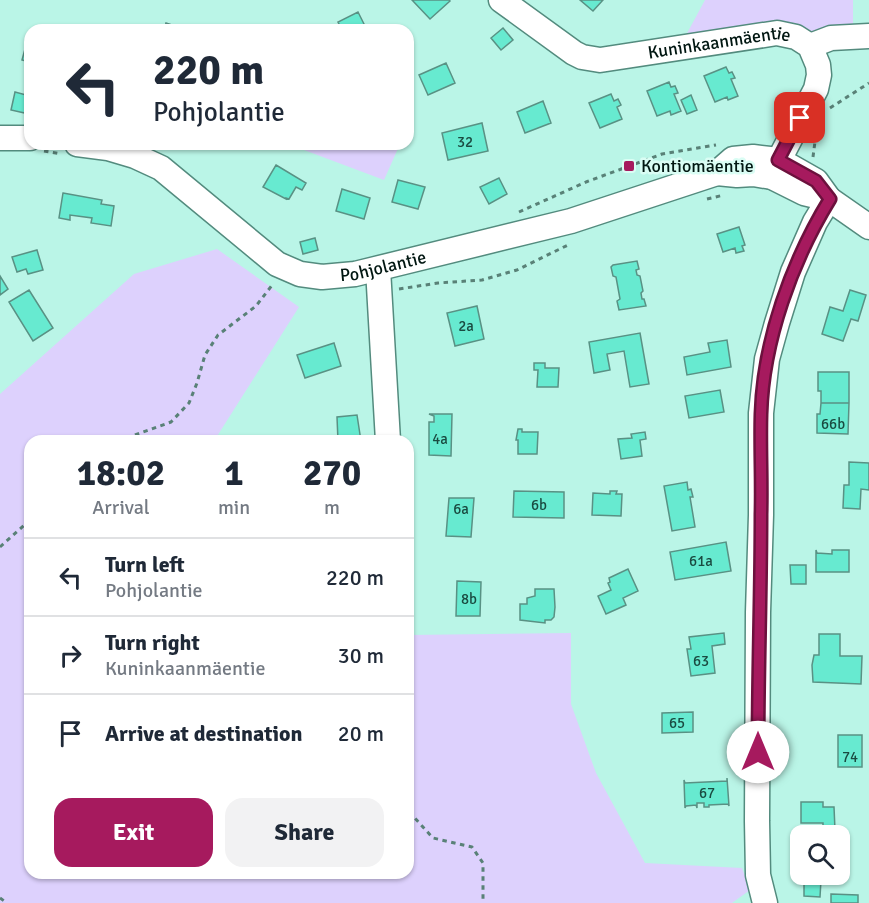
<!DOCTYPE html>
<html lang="en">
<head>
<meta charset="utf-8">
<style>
	:root { --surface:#fff; --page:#f2f2f3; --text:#1f2937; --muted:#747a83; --line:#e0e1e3; --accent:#a61a5e }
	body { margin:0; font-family:Signika,sans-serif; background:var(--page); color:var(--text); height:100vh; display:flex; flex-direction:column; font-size:22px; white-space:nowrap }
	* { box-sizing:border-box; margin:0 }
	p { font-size:20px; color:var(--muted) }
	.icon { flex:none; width:33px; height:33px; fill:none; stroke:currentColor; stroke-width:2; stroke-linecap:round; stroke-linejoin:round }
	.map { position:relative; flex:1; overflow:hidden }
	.side { position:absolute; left:24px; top:435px; width:390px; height:444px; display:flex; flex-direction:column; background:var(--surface); border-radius:18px; box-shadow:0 2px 4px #0004 }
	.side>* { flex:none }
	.top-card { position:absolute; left:24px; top:24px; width:390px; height:126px; border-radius:18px; box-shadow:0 2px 4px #0004; background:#fff; color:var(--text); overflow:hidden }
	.tools { position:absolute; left:790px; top:825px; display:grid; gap:12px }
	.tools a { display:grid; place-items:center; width:60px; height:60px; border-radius:12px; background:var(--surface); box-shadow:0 2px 4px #0004; font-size:30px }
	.pin { position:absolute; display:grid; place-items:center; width:51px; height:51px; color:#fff; margin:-26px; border-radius:12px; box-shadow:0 3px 9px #0006 }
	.me { position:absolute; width:66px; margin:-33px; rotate:0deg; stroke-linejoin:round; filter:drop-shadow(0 0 4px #0008) }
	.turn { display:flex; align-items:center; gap:21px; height:126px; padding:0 30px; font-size:27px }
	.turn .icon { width:78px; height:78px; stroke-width:2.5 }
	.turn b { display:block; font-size:42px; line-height:51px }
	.eta { display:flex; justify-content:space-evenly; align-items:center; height:102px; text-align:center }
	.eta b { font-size:36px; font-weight:800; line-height:42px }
	.primary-button { display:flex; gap:12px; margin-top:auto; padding:12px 30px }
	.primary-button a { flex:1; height:69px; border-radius:18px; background:var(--accent); color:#fff; font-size:24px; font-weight:800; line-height:69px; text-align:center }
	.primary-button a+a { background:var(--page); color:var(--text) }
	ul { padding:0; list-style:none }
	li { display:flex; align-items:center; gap:18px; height:78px; padding:0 30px; border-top:2px solid var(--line) }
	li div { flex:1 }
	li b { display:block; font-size:22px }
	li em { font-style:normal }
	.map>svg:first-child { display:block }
	.green { fill:#ddd1fd }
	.building { fill:#67ead0; stroke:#599184; stroke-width:1.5 }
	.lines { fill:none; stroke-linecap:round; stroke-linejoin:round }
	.minor-casing { stroke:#538b7e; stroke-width:27 }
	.path { stroke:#598177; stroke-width:3; stroke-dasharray:4.5 4.5; stroke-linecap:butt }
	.minor { stroke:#fff; stroke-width:24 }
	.route-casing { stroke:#6c113d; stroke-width:15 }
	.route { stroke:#a61a5e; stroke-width:10 }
	.poi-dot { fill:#a61a5e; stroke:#dafdf4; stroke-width:2 }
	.labels { text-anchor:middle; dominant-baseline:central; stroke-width:5; stroke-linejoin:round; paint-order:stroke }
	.number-label { font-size:15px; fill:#1a4b41 }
	.street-label { font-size:18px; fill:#011611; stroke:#dafdf4 }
	.poi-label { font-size:18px; fill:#011611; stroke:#dafdf4; text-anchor:start }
</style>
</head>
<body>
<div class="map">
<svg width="869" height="903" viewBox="0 0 869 903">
	<rect width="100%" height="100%" fill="#baf5e7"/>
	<path class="green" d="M705 0H853V28L813 32 790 24 685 37Z
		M288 144H400L384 180Z
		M217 249 299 307 214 441H30V873H408V635L571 633V704L596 773 645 863 742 868 750 890 732 903H0V394L134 274Z"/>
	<path class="building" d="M412 0H449L450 1 430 19Z
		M580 0H603L593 11Z
		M358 12 367 30H342L338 22Z
		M166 23 184 29V30H155L156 27 164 30Z
		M503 28 513 40 501 50 491 38Z
		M25 49 30 50V62L22 60Z
		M446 63 455 83 428 95 419 75Z
		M726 67 729 73 732 72 735 78 731 79 738 96 728 100 727 97 715 102 704 76Z
		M669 82 671 87 675 86 678 93 674 94 681 111 671 115 670 111 657 116 647 91Z
		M15 92 30 96 29 114 11 110Z
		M611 94 614 101 618 99 621 105 617 107 622 119 600 128 589 103Z
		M691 95 697 110 687 114 681 100Z
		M543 101 551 123 525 133 517 112Z
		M482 123 488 151 448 160 442 133Z
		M276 165 306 183 302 190 296 187 289 199 286 198V199L263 187Z
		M499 178 507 194 489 204 480 187Z
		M398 180 425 187 418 209 392 202Z
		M342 189 370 198 364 219 336 211Z
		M63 193 102 200 101 204 114 206 111 226 91 223 92 218 70 215V220L59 218Z
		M739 227 745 245 742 246 744 251 736 253 735 248 723 252 717 234Z
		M315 238 318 250 303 254 300 242Z
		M37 250 43 270 28 274 26 269 17 272 12 257Z
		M637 261 639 269 636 270 637 275 640 276 643 291 641 293 642 299H644L646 306 619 310 617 301 620 299 616 277 613 276 611 267 613 265Z
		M0 276 8 289 0 295Z
		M29 290 53 328 33 341 9 302Z
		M850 290 866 295 858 321 851 319 843 341 822 334 830 307 843 311Z
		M477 306 484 339 455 346 447 313Z
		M640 333 649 384 630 387 624 351 607 354 610 370 594 373 589 342Z
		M727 340 731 367 687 375 684 357 710 352 708 343Z
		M334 343 341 366 305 378 297 355Z
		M534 363H545V368H559L558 387H537L538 370H534Z
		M818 372H849V403H821V391H818Z
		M720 390 724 412 689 418 685 396Z
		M821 403H849L848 434 817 433V414H820Z
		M429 414H452L451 456 429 455V422H434V416Z
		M357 415 361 441H338L337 417Z
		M518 429H522V432H538L537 454H518V440H516Z
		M645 432 646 439 640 440 642 456 621 459 618 439 632 438 631 434Z
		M849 462 869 463V490L861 489 860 509 843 508 844 485H849Z
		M687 482 688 490 691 489 693 497H690L695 527 672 531 664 486Z
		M514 491 564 492V518L513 517Z
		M610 491H617L616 494H622L621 516 592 515 593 493 610 494Z
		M449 498H474L471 537 446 536Z
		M726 542 731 571 675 580 670 552Z
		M816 550 817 553 832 554V550H849V572H816Z
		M790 565H806V584H791Z
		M628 569 638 591 623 598 626 605 606 614 598 596 611 590 608 583 610 582 609 578Z
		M457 581 481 582 480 616H456Z
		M535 589H554L555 607 554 617 551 620H545V623L520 620V604H527V598L535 596Z
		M724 633 725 644 712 646 715 673 691 676 687 649H691L689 637Z
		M819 634H840V656H862L861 684 813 682 812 665 814 655H819Z
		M693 712V732L662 733V713Z
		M838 735H862V767H838Z
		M727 778 729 806 728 804 709 805V807H704V803H697V808L696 805 686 806 685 808 684 780 685 783 727 781Z
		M801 802H823V807H834L835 830 823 831V823H801Z
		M804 880H821L820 897 804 896Z
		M831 894 858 895V903H831Z"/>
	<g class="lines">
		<g class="minor-casing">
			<g id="minor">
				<path id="s1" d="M501 0 574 53 582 57 600 60 777 33 796 37 810 46 818 65 819 75 816 89 779 160 772 177"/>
				<path d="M810 46 831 38 869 36"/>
				<path d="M0 138H30"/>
				<path id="s2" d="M77 144 108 148 135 156 161 168 277 264 300 274 322 277 355 274 571 221 717 173 733 159 753 157 779 160 816 181 829 199 869 227"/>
				<path d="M717 173 737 175 753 174 772 177 804 193 829 199"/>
				<path d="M378 269 388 441"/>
				<path d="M765 903 758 875 757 821 758 612 761 515V413L767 359 777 323 793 272 815 222 829 199"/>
			</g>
		</g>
		<path class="path" d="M830 108 869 83
			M44 151 61 154
			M813 157 816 134
			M707 199 724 195
			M519 212 586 182 662 154 716 145
			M399 289 438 283 482 280 517 270 570 244
			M118 441 171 422 189 403 197 383 205 355 218 335 256 306 273 284
			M0 547 30 520
			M408 758 412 764V815L433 838 472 847 483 863V903
			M0 898 7 903"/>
		<use href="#minor" class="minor"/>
	</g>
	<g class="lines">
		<g class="route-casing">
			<path id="route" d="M758 752C758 672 761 593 761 514 762 481 760 447 761 414 763 341 792 261 830 199L816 181 778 160 800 118"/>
		</g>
		<use href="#route" class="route"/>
	</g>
	<rect class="poi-dot" x="623" y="160" width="12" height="12" rx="3"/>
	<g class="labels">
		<g class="number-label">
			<text x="465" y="142">32</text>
			<text x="466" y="326">2a</text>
			<text x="833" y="424">66b</text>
			<text x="440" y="439">4a</text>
			<text x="539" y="505">6b</text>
			<text x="461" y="509">6a</text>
			<text x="701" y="561">61a</text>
			<text x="469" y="599">8b</text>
			<text x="701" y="661">63</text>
			<text x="677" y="723">65</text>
			<text x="850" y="757">74</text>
			<text x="707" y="793">67</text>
		</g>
		<g class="street-label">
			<text stroke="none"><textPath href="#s1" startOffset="238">Kuninkaanmäentie</textPath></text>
			<text stroke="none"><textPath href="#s2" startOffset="348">Pohjolantie</textPath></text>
		</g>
		<g class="poi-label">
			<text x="641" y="166">Kontiomäentie</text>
		</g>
	</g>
</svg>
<div class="tools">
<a><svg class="icon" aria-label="search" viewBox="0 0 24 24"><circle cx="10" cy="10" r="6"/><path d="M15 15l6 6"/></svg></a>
</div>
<div class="pin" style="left:800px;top:118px;background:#d93025"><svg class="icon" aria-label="arrive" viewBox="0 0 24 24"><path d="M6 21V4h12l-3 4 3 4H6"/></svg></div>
<svg class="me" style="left:758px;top:752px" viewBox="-20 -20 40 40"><circle r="19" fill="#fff"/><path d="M0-13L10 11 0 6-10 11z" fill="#a61a5e"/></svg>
<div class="top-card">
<div class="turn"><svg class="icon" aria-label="left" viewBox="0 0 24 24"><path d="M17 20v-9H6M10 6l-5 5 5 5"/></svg><div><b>220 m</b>Pohjolantie</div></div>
</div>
<section class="side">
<div class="eta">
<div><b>18:02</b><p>Arrival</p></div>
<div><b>1</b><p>min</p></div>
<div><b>270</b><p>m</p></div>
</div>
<ul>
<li><svg class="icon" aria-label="left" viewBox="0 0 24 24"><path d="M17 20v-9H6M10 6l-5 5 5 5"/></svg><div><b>Turn left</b><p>Pohjolantie</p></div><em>220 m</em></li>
<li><svg class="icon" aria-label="right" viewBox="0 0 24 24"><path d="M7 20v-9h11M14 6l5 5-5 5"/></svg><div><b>Turn right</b><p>Kuninkaanmäentie</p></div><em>30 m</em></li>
<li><svg class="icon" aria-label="arrive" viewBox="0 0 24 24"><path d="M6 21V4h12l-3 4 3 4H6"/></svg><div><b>Arrive at destination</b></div><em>20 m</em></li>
</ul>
<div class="primary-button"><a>Exit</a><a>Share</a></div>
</section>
</div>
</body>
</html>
